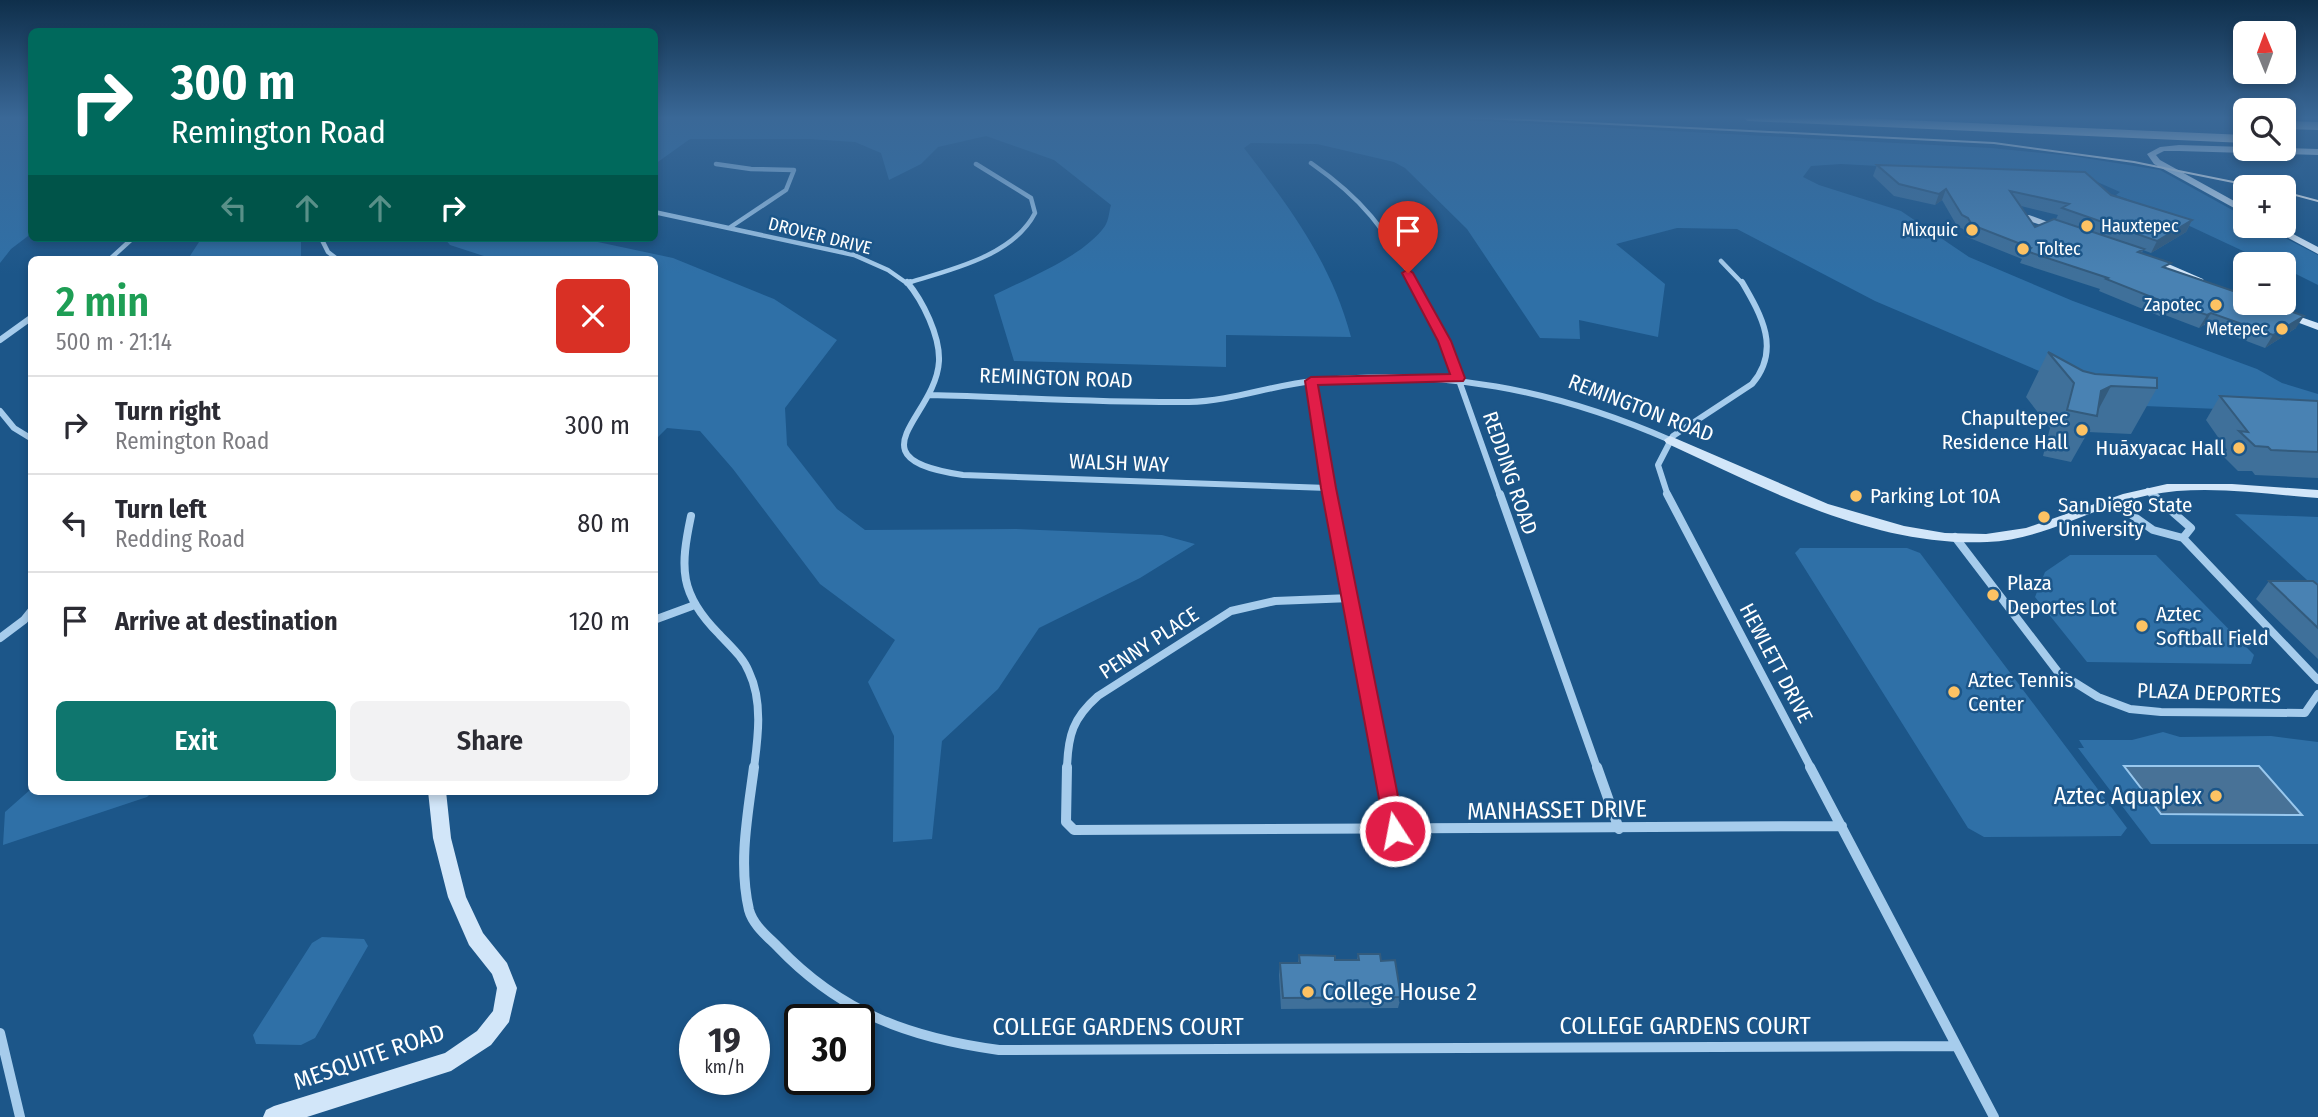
<!DOCTYPE html>
<html lang="en">
<head>
<meta charset="utf-8">
<style>
	:root { --surface:#fff; --page:#f2f2f3; --text:#2b2b33; --muted:#7c7c81; --line:#e1e1e2; --accent:#0f766e }
	body { margin:0; font-family:"Fira Sans Condensed",sans-serif; background:var(--page); color:var(--text); height:100vh; display:flex; flex-direction:column; font-size:26px; white-space:nowrap }
	* { box-sizing:border-box; margin:0 }
	p { font-size:23px; color:var(--muted) }
	.icon { flex:none; width:38px; height:38px; fill:none; stroke:currentColor; stroke-width:2; stroke-linecap:round; stroke-linejoin:round }
	.map { position:relative; flex:1; overflow:hidden }
	.side { position:absolute; left:28px; top:256px; width:630px; height:539px; display:flex; flex-direction:column; background:var(--surface); border-radius:10px; box-shadow:0 4px 10px #0003 }
	.side>* { flex:none }
	.hud { position:absolute; left:28px; top:28px; width:630px; height:214px; border-radius:10px; box-shadow:0 4px 10px #0003; background:#00695c; color:#fff; overflow:hidden }
	.needle { width:46px; rotate:359deg }
	.buttons { position:absolute; left:2233px; top:21px; display:grid; gap:14px }
	.buttons a { display:grid; place-items:center; width:63px; height:63px; border-radius:10px; background:var(--surface); box-shadow:0 4px 10px #0003; font-size:35px }
	.speed { position:absolute; left:679px; top:1004px; display:flex; gap:14px; font-size:35px; font-weight:700; text-align:center }
	.speed>* { display:grid; place-content:center; width:91px; height:91px; border-radius:50%; background:var(--surface); box-shadow:0 4px 10px #0003; line-height:1 }
	.speed small { font-size:18px; font-weight:400 }
	.speed .limit { border:4px solid #111; border-radius:10px; background:#fff; color:#111 }
	.pin { position:absolute; display:grid; place-items:center; width:60px; height:60px; color:#fff; margin:-72px -30px; border-radius:50% 50% 50% 0; rotate:-45deg; box-shadow:0 0 7px #0007 }
	.pin .icon { rotate:45deg }
	.me { position:absolute; width:77px; margin:-38px; rotate:349deg; stroke-linejoin:round; filter:drop-shadow(0 0 5px #0008) }
	.turn { display:flex; align-items:center; gap:24px; height:147px; padding:0 28px; font-size:32px }
	.turn .icon { width:91px; height:91px; stroke-width:2.5 }
	.turn b { display:block; font-size:49px; line-height:60px }
	.lanes { display:flex; align-items:center; height:66px; padding:0 28px; background:#0003; justify-content:center; gap:35px; direction:ltr }
	.lanes .off { opacity:.35 }
	.round { display:grid; place-items:center; flex:none; width:74px; height:74px; border-radius:10px; background:var(--page) }
	.overview { display:flex; align-items:center; justify-content:space-between; height:119px; padding:0 28px }
	h1 { font-size:42px; font-weight:600; line-height:52px; color:#1e9e55 }
	.primary-button { display:flex; gap:14px; margin-top:auto; padding:14px 28px }
	.primary-button a { flex:1; height:80px; border-radius:10px; background:var(--accent); color:#fff; font-size:28px; font-weight:600; line-height:80px; text-align:center }
	.primary-button a+a { background:var(--page); color:var(--text) }
	ul { padding:0; list-style:none }
	li { display:flex; align-items:center; gap:21px; height:98px; padding:0 28px; border-top:2px solid var(--line) }
	li div { flex:1 }
	li b { display:block; font-size:26px }
	li em { font-style:normal }
	.map>svg:first-child { display:block }
	.green { fill:#2f70a7 }
	.water { fill:#487297; stroke:#99c8ee; stroke-width:2 }
	.lines { fill:none; stroke-linecap:round; stroke-linejoin:round }
	.street-far3 { stroke:#a6ccec; stroke-width:4.5 }
	.street-far2 { stroke:#a6ccec; stroke-width:6 }
	.street-far1 { stroke:#a6ccec; stroke-width:8 }
	.street { stroke:#a6ccec; stroke-width:10 }
	.secondary { fill:#d2e6f9; fill-rule:evenodd }
	.highway { fill:#fff; fill-rule:evenodd }
	.tram { stroke:#fff; stroke-width:2 }
	.wall { fill:#3f709a; fill-rule:evenodd }
	.shaded-wall { fill:#335b7d }
	.building { fill:#4982b3; stroke:#335b7d; stroke-width:2 }
	.route { fill:#e11d48; stroke:#92132f; stroke-width:2 }
	.poi-dot { fill:#fdc263; stroke:#1c5689; stroke-width:2.5 }
	.labels { text-anchor:middle; dominant-baseline:central; stroke-width:5; stroke-linejoin:round; paint-order:stroke }
	.far-poi-label { font-size:18px; fill:#fff; stroke:#1c5689; text-anchor:end }
	.far-street-label { font-size:18px; fill:#fff; stroke:#1c5689 }
	.street-label { font-size:21px; fill:#fff; stroke:#1c5689 }
	.poi-label { font-size:21px; fill:#fff; stroke:#1c5689; text-anchor:start }
	.near-poi-label { font-size:24px; fill:#fff; stroke:#1c5689; text-anchor:end }
	.near-street-label { font-size:24px; fill:#fff; stroke:#1c5689 }
</style>
</head>
<body>
<div class="map">
<svg width="2318" height="1117" viewBox="0 0 2318 1117">
	<rect width="100%" height="100%" fill="#1c5689"/>
	<path class="green" d="M0 117H31L32 233 11 249 0 263Z
		M655 117H1404L1991 148 2072 156 2160 170 2245 217V226H2262L2318 255V285L2284 268V264L2258 258 2149 207 2116 195 2120 192 2086 177 1841 164 1811 166 1803 177 1819 185 1901 211 1969 257 2073 301 2257 369 2282 383 2318 394V413L2119 405 1875 301 1737 229 1677 228 1616 244 1665 284 1658 337 1579 320 1580 339 1540 338 1467 229 1405 168 1394 162 1317 144 1251 143 1244 148C1290 208 1331 262 1351 337L1226 335V367L1014 361 994 295C1028 278 1083 257 1105 226 1109 220 1109 211 1111 205L1054 160 986 136 938 147 921 164 889 180 881 153 855 142 810 139H690L655 164V183Z
		M183 238H301V259H188L199 242Z
		M444 238H579L673 258 774 299 837 340 785 408 787 445 837 509 865 530 1015 529 1162 535 1195 544 1140 578 1039 628 998 689 942 741 932 839 893 842 894 736 868 682 895 640 820 584 733 469 700 431 667 428 655 440 654 259H493L450 245Z
		M2235 514 2318 517V590Z
		M1800 548H1907L1920 553 2127 828 2121 836 1984 837 1968 828 1795 553Z
		M2070 555H2156L2254 655 2251 664 2087 662 2035 597 2045 572Z
		M2163 732 2180 737 2271 736 2318 742V844H2151L2078 748H2084L2079 740H2132Z
		M31 789 32 791H153L147 797 3 845 5 812Z
		M322 937 364 939 368 946 315 1038 301 1045 256 1044 253 1035 312 943Z"/>
	<path class="water" d="M2124 766H2259L2302 815 2161 814Z"/>
	<g class="lines">
		<path class="street-far3" d="M1311 163C1364 200 1384 228 1415 284
			M716 164 751 169 794 170 786 190 729 228
			M654 212 854 255 888 270 908 284
			M321 238 328 252 337 259
			M110 259 133 238
			M1721 261 1743 284
			M907 283C950 270 1013 256 1035 213L1031 198 976 164"/>
		<path class="street-far2" d="M907 282C923 301 940 336 939 361 936 418 848 458 963 475L1328 488
			M1414 282 1445 341 1500 496
			M907 283 910 282
			M0 340 32 317
			M1311 381 1330 496
			M930 395C1016 397 1103 403 1189 402 1232 401 1272 385 1314 381 1442 368 1553 389 1670 440
			M0 411 14 428 32 439
			M2148 491 2154 496
			M1668 496 1658 465 1673 436 1752 384C1781 350 1762 316 1742 282"/>
		<path class="street-far1" d="M1329 494 1383 768
			M1500 494 1597 768
			M1667 494 1811 768
			M2112 501 2153 530 2183 538 2191 528 2152 494
			M691 516C680 568 679 594 719 634 730 646 743 657 749 672 763 701 758 738 754 768
			M1955 537 2058 672 2098 697 2130 709 2161 712 2305 713 2318 694
			M2183 538 2318 680
			M654 620 692 606
			M0 638 24 620 32 610
			M1067 768C1068 735 1073 718 1098 696L1231 611 1275 601 1351 598"/>
		<path class="street" d="M754 767C748 813 738 863 749 910 753 925 767 936 778 947 841 1013 910 1038 999 1050L1955 1046
			M1067 767 1066 822 1074 830 1842 826
			M1382 767 1395 831
			M1597 767 1619 829
			M1810 767 1994 1117
			M0 1033 20 1117"/>
		<path class="secondary" d="M2179 145 2318 149V155L2179 151H2164L2156 155 2160 160 2245 207V214L2154 164 2147 154 2160 147Z
			M2023 215H2029L2067 229 2062 232 2023 219Z
			M2266 226H2278L2318 247V254Z
			M2150 256 2203 279 2204 281 2195 283 2146 261 2145 259Z
			M2246 303H2260L2318 323V330Z
			M1670 436 1828 504 1904 526 1945 533 1986 534 2026 528 2123 494 2167 484H2232L2318 490V498C2263 494 2204 484 2149 495 2093 506 2045 540 1987 542 1873 547 1766 489 1666 443L1664 440Z
			M428 791H446L451 838 466 897 483 933 507 963 517 988 509 1022 491 1045 451 1071 307 1117H263L266 1110 274 1106 445 1053 477 1031 493 1011 497 988 492 974 469 945 448 897 433 838Z"/>
		<path class="highway" d="M1742 117H1836L2245 135V143L1748 121Z
			M2284 121 2318 122V130L2284 129Z"/>
		<path class="tram" d="M1466 117 1994 143 2134 162 2258 187
			M2284 192 2318 201"/>
	</g>
	<path class="wall" d="M1877 165 2111 195 2192 220 2186 232 2151 253 2143 250 2142 253 2167 269 2296 328 2265 348 2204 325 2199 328 2165 315 2162 317 2099 291 2100 289 2020 263 2022 259 1967 237 1963 229 1957 226 1942 200 1935 205 1894 196 1873 176ZM2021 206 2058 215 2056 219 2035 227Z
		M2048 352 2083 371 2157 388 2131 434 2088 432 2071 462 2043 456 2050 428 2026 397Z
		M2220 396 2318 401V478L2255 475 2252 471H2238L2223 456 2227 450 2206 420Z
		M2269 581 2318 585V659L2256 599Z
		M1358 954 1381 961 1401 997 1398 1008 1281 1009 1279 975 1280 963H1298L1299 955 1335 960H1357Z"/>
	<path class="shaded-wall" d="M1946 189 1942 200 1935 205 1939 194Z
		M2192 220 2186 232 2151 253 2157 241Z
		M2172 303 2165 315 2162 317 2169 304Z
		M2211 313 2204 325 2199 328 2207 315Z
		M2304 316 2296 328 2265 348 2273 335Z
		M2111 386 2095 416 2101 391Z"/>
	<path class="building" d="M1877 165 2085 172 2111 195 2192 220 2157 241 2062 208 2069 204 2010 191 2035 227 2054 219 2144 249 2138 252 2171 263 2163 267 2245 295V303H2267L2304 316 2273 335 2211 313 2207 315 2172 303 2169 304 2106 279 2108 278 2026 251 2031 248 1972 225 1968 218 1962 215 1946 189 1939 194 1899 184Z
		M2048 352 2083 371 2095 374 2157 378V388L2111 386 2101 391 2097 416 2067 410 2074 383Z
		M2220 396 2318 401V452L2271 450 2268 447 2255 446 2239 431 2248 432Z
		M2269 581H2313L2318 585V628Z
		M1358 954H1380L1381 961 1395 960 1401 997 1283 998 1280 963H1300L1299 955 1335 956V960H1359Z"/>
	<linearGradient id="sky" x2="0" y2="1"><stop stop-color="#0f2f4b"/><stop offset="0.43" stop-color="#3a6897"/><stop offset="1" stop-color="#3a6897" stop-opacity="0"/></linearGradient>
	<rect width="2318" height="274" fill="url(#sky)"/>
	<path class="route" d="M1408 269 1413 273 1451 341 1465 378 1463 381 1318 385 1336 488 1405 831 1402 836 1395 839 1388 836 1385 831 1321 488 1305 381 1311 377 1450 374 1438 341 1402 273Z"/>
	<g class="poi-dot">
		<circle cx="2087" cy="226" r="7"/>
		<circle cx="1972" cy="230" r="7"/>
		<circle cx="2023" cy="249" r="7"/>
		<circle cx="2216" cy="305" r="7"/>
		<circle cx="2282" cy="329" r="7"/>
		<circle cx="2082" cy="430" r="7"/>
		<circle cx="2239" cy="448" r="7"/>
		<circle cx="1856" cy="496" r="7"/>
		<circle cx="2044" cy="517" r="7"/>
		<circle cx="1993" cy="595" r="7"/>
		<circle cx="2142" cy="626" r="7"/>
		<circle cx="1954" cy="692" r="7"/>
		<circle cx="2216" cy="796" r="7"/>
		<circle cx="1308" cy="992" r="7"/>
	</g>
	<g class="labels">
		<g class="far-poi-label">
			<text x="2101" y="226" text-anchor="start">Hauxtepec</text>
			<text x="1958" y="230">Mixquic</text>
			<text x="2037" y="249" text-anchor="start">Toltec</text>
			<text x="2202" y="305">Zapotec</text>
			<text x="2268" y="329">Metepec</text>
		</g>
		<g class="far-street-label">
			<text transform="translate(820 236) rotate(14)">DROVER DRIVE</text>
		</g>
		<g class="street-label">
			<text transform="translate(1056 378) rotate(2)">REMINGTON ROAD</text>
			<text transform="translate(1641 408) rotate(21)">REMINGTON ROAD</text>
			<text transform="translate(1119 463) rotate(2)">WALSH WAY</text>
			<text transform="translate(1510 473) rotate(71)">REDDING ROAD</text>
			<text transform="translate(1149 643) rotate(-33)">PENNY PLACE</text>
			<text transform="translate(1776 663) rotate(62)">HEWLETT DRIVE</text>
			<text transform="translate(2209 693) rotate(2)">PLAZA DEPORTES</text>
		</g>
		<g class="poi-label">
			<text x="2068" y="418" text-anchor="end">Chapultepec<tspan x="2068" dy="24">Residence Hall</tspan></text>
			<text x="2225" y="448" text-anchor="end">Huāxyacac Hall</text>
			<text x="1870" y="496">Parking Lot 10A</text>
			<text x="2058" y="505">San Diego State<tspan x="2058" dy="24">University</tspan></text>
			<text x="2007" y="583">Plaza<tspan x="2007" dy="24">Deportes Lot</tspan></text>
			<text x="2156" y="614">Aztec<tspan x="2156" dy="24">Softball Field</tspan></text>
			<text x="1968" y="680">Aztec Tennis<tspan x="1968" dy="24">Center</tspan></text>
		</g>
		<g class="near-poi-label">
			<text x="2202" y="796">Aztec Aquaplex</text>
			<text x="1322" y="992" text-anchor="start">College House 2</text>
		</g>
		<g class="near-street-label">
			<text transform="translate(1557 810) rotate(-1)">MANHASSET DRIVE</text>
			<text x="1685" y="1026">COLLEGE GARDENS COURT</text>
			<text x="1118" y="1027">COLLEGE GARDENS COURT</text>
			<text transform="translate(369 1057) rotate(-19)">MESQUITE ROAD</text>
		</g>
	</g>
</svg>
<div class="buttons">
<a><svg class="needle" viewBox="-14 -14 28 28"><path d="M0-13l5 13h-10z" fill="#e53935"/><path d="M0 13l5-13h-10z" fill="#7c7c81"/></svg></a>
<a><svg class="icon" aria-label="search" viewBox="0 0 24 24"><circle cx="10" cy="10" r="6"/><path d="M15 15l6 6"/></svg></a>
<a>+</a>
<a>−</a>
</div>
<div class="speed"><div>19<small>km/h</small></div><div class="limit">30</div></div>
<div class="pin" style="left:1408px;top:273px;background:#d93025"><svg class="icon" aria-label="arrive" viewBox="0 0 24 24"><path d="M6 21V4h12l-3 4 3 4H6"/></svg></div>
<svg class="me" style="left:1395px;top:831px" viewBox="-20 -20 40 40"><circle r="17" fill="#e11d48" stroke="#fff" stroke-width="3"/><path d="M0-11L8 9 0 5-8 9z" fill="#fff"/></svg>
<div class="hud">
<div class="turn"><svg class="icon" aria-label="right" viewBox="0 0 24 24"><path d="M7 20v-9h11M14 6l5 5-5 5"/></svg><div><b>300 m</b>Remington Road</div></div>
<div class="lanes"><svg class="icon off" aria-label="left" viewBox="0 0 24 24"><path d="M17 20v-9H6M10 6l-5 5 5 5"/></svg><svg class="icon off" aria-label="ahead" viewBox="0 0 24 24"><path d="M12 20V5M6 11l6-6 6 6"/></svg><svg class="icon off" aria-label="ahead" viewBox="0 0 24 24"><path d="M12 20V5M6 11l6-6 6 6"/></svg><svg class="icon" aria-label="right" viewBox="0 0 24 24"><path d="M7 20v-9h11M14 6l5 5-5 5"/></svg></div>
</div>
<section class="side">
<div class="overview"><div><h1>2 min</h1><p>500 m · 21:14</p></div><a class="round" style="background:#d93025;color:#fff"><svg class="icon" aria-label="close" viewBox="0 0 24 24"><path d="M6 6l12 12M18 6L6 18"/></svg></a></div>
<ul>
<li><svg class="icon" aria-label="right" viewBox="0 0 24 24"><path d="M7 20v-9h11M14 6l5 5-5 5"/></svg><div><b>Turn right</b><p>Remington Road</p></div><em>300 m</em></li>
<li><svg class="icon" aria-label="left" viewBox="0 0 24 24"><path d="M17 20v-9H6M10 6l-5 5 5 5"/></svg><div><b>Turn left</b><p>Redding Road</p></div><em>80 m</em></li>
<li><svg class="icon" aria-label="arrive" viewBox="0 0 24 24"><path d="M6 21V4h12l-3 4 3 4H6"/></svg><div><b>Arrive at destination</b></div><em>120 m</em></li>
</ul>
<div class="primary-button"><a>Exit</a><a>Share</a></div>
</section>
</div>
</body>
</html>
